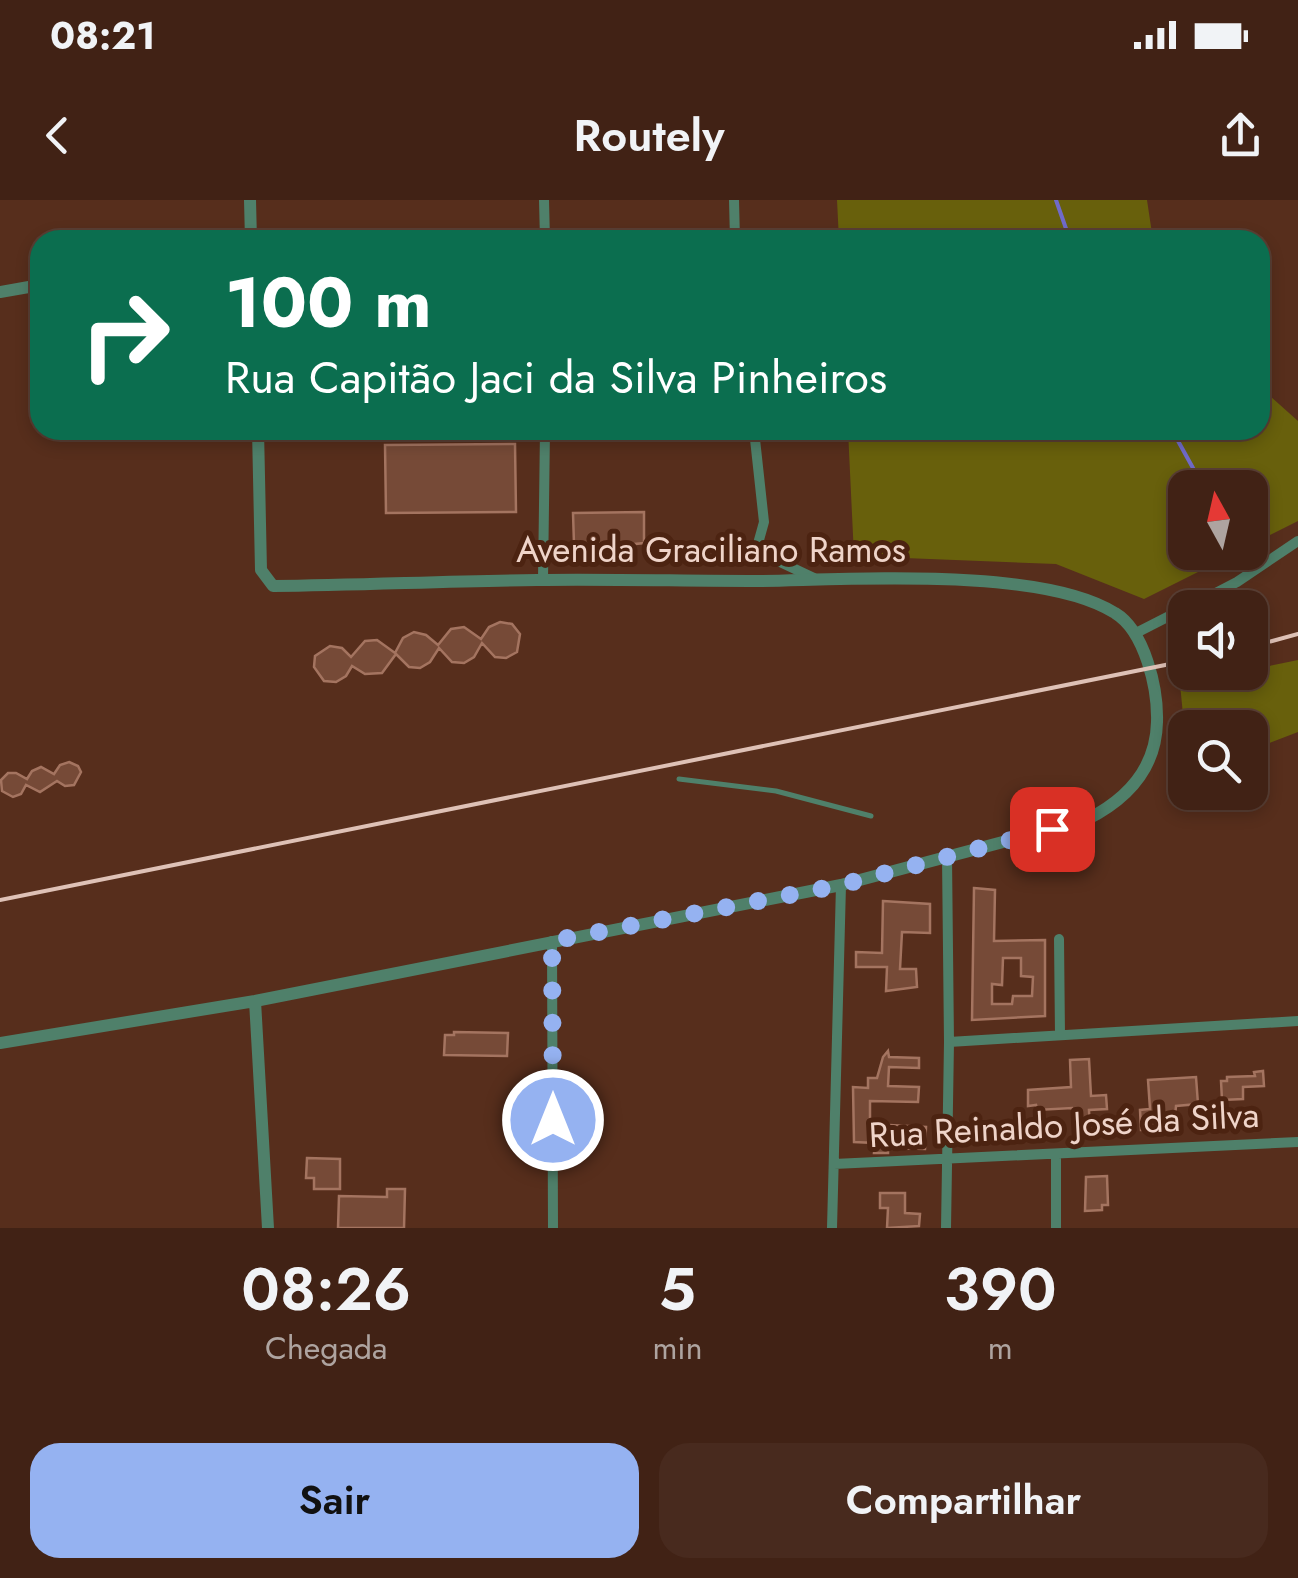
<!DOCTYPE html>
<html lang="pt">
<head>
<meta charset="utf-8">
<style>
	:root { --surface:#412215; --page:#482a1e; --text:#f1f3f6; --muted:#aea4a0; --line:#5a3f34; --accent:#95b2f1 }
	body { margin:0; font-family:Jost,sans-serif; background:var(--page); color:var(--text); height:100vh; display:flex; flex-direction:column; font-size:38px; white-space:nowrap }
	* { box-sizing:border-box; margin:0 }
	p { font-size:32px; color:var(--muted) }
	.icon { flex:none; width:55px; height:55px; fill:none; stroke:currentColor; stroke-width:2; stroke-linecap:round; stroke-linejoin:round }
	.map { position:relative; height:1028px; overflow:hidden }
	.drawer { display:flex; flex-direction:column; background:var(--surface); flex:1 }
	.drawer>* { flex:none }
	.guide { position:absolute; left:30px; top:30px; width:1240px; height:210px; border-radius:30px; box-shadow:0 5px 15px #0003,0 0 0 2px var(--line); background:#0b6e4f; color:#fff; overflow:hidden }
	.needle { width:65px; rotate:352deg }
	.tools { position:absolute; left:1168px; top:270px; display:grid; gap:20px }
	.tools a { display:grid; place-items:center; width:100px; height:100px; border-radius:20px; background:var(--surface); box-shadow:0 5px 15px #0003,0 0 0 2px var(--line); font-size:50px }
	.pin { position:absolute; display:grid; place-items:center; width:85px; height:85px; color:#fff; margin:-42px; border-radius:20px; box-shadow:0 5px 15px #0006 }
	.me { position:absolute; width:110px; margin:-55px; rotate:0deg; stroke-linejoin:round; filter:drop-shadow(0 0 8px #0008) }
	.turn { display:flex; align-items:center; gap:35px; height:210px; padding:0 30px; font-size:45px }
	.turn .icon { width:130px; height:130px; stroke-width:2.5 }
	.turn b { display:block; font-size:70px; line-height:85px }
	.eta { display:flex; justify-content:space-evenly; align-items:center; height:170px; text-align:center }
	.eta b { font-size:60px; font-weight:600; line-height:70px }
	.button { display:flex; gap:20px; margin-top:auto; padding:20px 30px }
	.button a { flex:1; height:115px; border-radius:30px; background:var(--accent); color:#111; font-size:40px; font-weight:600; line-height:115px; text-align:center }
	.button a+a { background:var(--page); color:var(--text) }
	.status { display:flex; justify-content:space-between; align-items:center; height:70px; padding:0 50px; background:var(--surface); direction:ltr }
	.status svg { height:28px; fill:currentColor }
	header { display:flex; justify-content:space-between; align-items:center; height:130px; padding:0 30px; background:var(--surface); font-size:45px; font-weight:600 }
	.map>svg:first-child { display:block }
	.green { fill:#68600c }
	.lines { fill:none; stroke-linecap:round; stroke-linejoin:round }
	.stream { stroke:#706ac9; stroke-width:4 }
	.building { fill:#764a37; stroke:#a47460; stroke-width:2.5; fill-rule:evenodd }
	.service { stroke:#4f806a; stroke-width:5 }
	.minor { stroke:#4f806a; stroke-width:10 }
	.tertiary { stroke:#4f806a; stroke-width:12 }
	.rail { stroke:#dec1b6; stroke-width:4 }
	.route { stroke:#95b2f1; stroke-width:18; stroke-dasharray:0 32.4 }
	.labels { text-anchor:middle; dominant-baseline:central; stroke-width:10; stroke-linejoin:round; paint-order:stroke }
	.street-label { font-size:35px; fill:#efd4c9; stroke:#4c2311 }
</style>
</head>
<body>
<div class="status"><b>08:21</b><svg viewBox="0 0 49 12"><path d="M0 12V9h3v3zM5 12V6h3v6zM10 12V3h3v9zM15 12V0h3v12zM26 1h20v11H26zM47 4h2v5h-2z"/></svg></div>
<header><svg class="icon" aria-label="back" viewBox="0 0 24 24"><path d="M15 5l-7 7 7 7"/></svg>Routely<svg class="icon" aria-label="share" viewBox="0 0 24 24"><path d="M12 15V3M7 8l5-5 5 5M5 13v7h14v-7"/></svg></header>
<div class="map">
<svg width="1298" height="1028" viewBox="0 0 1298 1028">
	<rect width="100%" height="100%" fill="#572e1c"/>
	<path class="green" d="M837 0H1147L1153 40H839Z
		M1260 187 1298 221V321L1250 345V288H1185V352L1236 353 1144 399 1056 364 854 356 848 230H1260Z
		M1298 460V532L1267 544 1250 546V528H1185V535L1180 484 1250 472V470Z"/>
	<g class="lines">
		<path class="stream" d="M1056 0 1070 40
			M1172 230 1204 288"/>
	</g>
	<path class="building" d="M515 244 516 312 386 313 385 245Z
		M644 312V343L615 346V343L574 344 573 313Z
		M500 422 512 424 520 434 517 452 506 458 495 457 482 443 474 457 464 463 452 462 439 448 430 462 420 468 409 467 396 454 382 473 365 474 352 466 346 476 336 482 324 481 314 467 315 456 330 446 342 448 351 457 365 441 377 440 395 453 403 438 414 432 426 435 438 445 451 429 464 427 481 439 489 427Z
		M69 562 78 566 81 572 74 585 65 586 57 581 40 592 26 585 21 594 13 597 2 591 1 580 8 573H16L27 579 32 571 41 567 54 574 60 565Z
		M974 688 995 690 994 741 1045 740V816L972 820ZM1003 758H1021V776L1033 777 1032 796H1013L1012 804H992V784L1002 785Z
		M883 701 930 704V733L902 732 900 769H916L917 787 886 791 887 767H856V752L882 753Z
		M454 832 508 833 507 856 444 855 445 835H454Z
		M888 851 889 857 919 858V868L889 867 888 886 919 887 918 902 870 901V924L926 927 925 949 888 948V953H874L875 943 854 942 853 887 868 888V878H877L883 857Z
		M1089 859 1091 896 1106 895 1107 909 1089 910 1090 932 1074 933 1072 908 1037 910 1036 905 1028 906V890L1071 887 1070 860Z
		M1263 871 1264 886 1243 887V899L1222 900 1221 881H1227V877L1255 876 1254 872Z
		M1196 877 1198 904 1176 906 1174 929 1141 930 1140 910 1150 909 1148 880Z
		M307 958 340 959V989H314V978H306Z
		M1107 976 1108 1005H1102V1010L1085 1011 1086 977Z
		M387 989H405L404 1028H338L339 996 387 997Z
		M880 993H905V1013L920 1014 919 1026 887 1028 888 1008H880Z"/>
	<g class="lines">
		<path class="service" d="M679 579 776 591 871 616"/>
		<path class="minor" d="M544 0 545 40
			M734 0 735 40
			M754 230 764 322 759 340V352L814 378
			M543 380 545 230
			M1187 408 1237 382 1298 341
			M1136 433 1185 408
			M1059 739 1060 835
			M552 741 553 1028
			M949 842 1298 821
			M834 964 1298 942
			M832 1028 841 685
			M946 1028 949 842 947 657
			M1056 1028V954"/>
		<path class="tertiary" d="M250 0 251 40
			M0 92 40 85
			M255 801 268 1028
			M0 843 255 801 841 685 1086 620C1126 600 1156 569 1157 522 1158 489 1145 431 1115 413 1041 366 846 380 757 381 684 381 610 379 537 380 449 381 361 385 273 386L261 370 258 230"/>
		<path class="rail" d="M1250 447 1298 434
			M0 700 1185 461"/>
	</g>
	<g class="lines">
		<path class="route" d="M553 920 552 741 841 685 1052 629"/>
	</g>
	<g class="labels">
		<g class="street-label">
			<text x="711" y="350">Avenida Graciliano Ramos</text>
			<text transform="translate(1064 925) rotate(-3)">Rua Reinaldo José da Silva</text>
		</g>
	</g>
</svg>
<div class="tools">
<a><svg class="needle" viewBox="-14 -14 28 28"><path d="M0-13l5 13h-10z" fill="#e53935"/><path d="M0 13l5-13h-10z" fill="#aea4a0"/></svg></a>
<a><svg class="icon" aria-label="sound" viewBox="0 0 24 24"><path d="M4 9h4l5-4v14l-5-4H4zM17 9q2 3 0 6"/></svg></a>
<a><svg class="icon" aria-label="search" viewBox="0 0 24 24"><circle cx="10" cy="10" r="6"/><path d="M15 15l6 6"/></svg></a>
</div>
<div class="pin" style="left:1052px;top:629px;background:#d93025"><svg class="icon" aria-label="arrive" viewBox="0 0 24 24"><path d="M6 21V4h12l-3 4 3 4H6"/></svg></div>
<svg class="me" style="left:553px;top:920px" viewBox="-20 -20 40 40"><circle r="17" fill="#95b2f1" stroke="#fff" stroke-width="3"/><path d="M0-11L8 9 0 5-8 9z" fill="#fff"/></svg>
<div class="guide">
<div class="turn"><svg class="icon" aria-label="right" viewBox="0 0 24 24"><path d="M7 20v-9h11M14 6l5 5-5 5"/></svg><div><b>100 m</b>Rua Capitão Jaci da Silva Pinheiros</div></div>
</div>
</div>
<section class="drawer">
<div class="eta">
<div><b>08:26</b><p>Chegada</p></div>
<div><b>5</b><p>min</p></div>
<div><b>390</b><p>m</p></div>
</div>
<div class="button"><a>Sair</a><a>Compartilhar</a></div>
</section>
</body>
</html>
